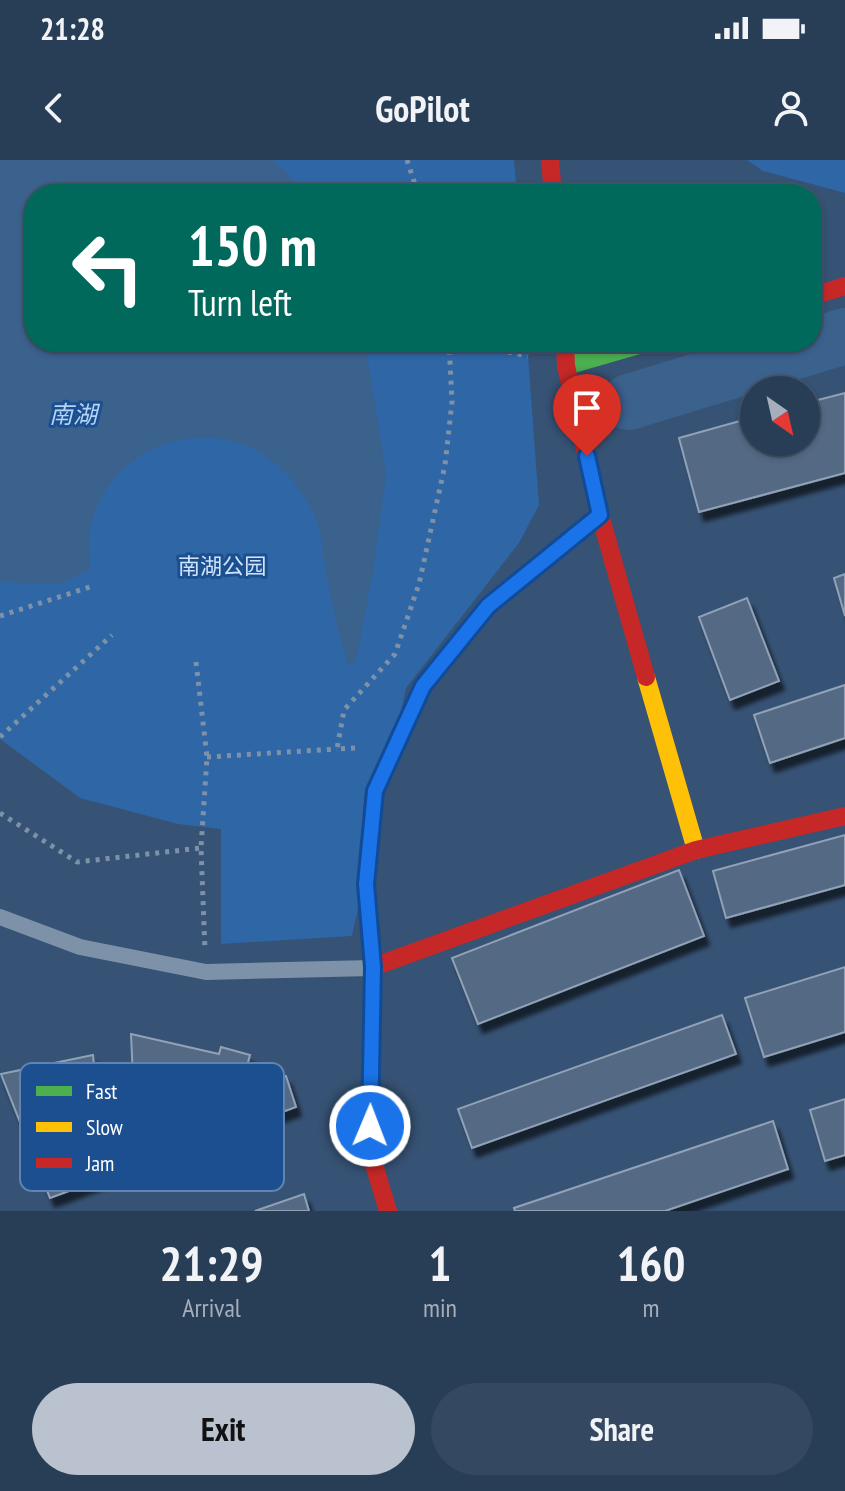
<!DOCTYPE html>
<html lang="en">
<head>
<meta charset="utf-8">
<style>
	:root { --surface:#283e57; --page:#344961; --text:#f1f3f6; --muted:#a5aeba; --line:#44576d; --accent:#b9c2ce }
	body { margin:0; font-family:"PT Sans Narrow","Noto Sans SC",sans-serif; background:var(--page); color:var(--text); height:100vh; display:flex; flex-direction:column; font-size:30px; white-space:nowrap }
	* { box-sizing:border-box; margin:0 }
	p { font-size:26px; color:var(--muted) }
	.icon { flex:none; width:44px; height:44px; fill:none; stroke:currentColor; stroke-width:2; stroke-linecap:round; stroke-linejoin:round }
	.map { position:relative; height:1051px; overflow:hidden }
	.sheet { display:flex; flex-direction:column; background:var(--surface); flex:1 }
	.sheet>* { flex:none }
	.top-card { position:absolute; left:24px; top:24px; width:798px; height:168px; border-radius:32px; box-shadow:0 2px 6px #0004,0 0 0 2px var(--line); background:#00695c; color:#fff; overflow:hidden }
	.needle { width:52px; rotate:146deg }
	.tools { position:absolute; left:740px; top:216px; display:grid; gap:16px }
	.tools a { display:grid; place-items:center; width:80px; height:80px; border-radius:50%; background:var(--surface); box-shadow:0 2px 6px #0004,0 0 0 2px var(--line); font-size:40px }
	.pin { position:absolute; display:grid; place-items:center; width:68px; height:68px; color:#fff; margin:-82px -34px; border-radius:50% 50% 50% 0; rotate:-45deg; box-shadow:0 0 8px #0007 }
	.pin .icon { rotate:45deg }
	.me { position:absolute; width:88px; margin:-44px; rotate:1deg; stroke-linejoin:round; filter:drop-shadow(0 0 6px #0008) }
	.turn { display:flex; align-items:center; gap:28px; height:168px; padding:0 32px; font-size:36px }
	.turn .icon { width:104px; height:104px; stroke-width:2.5 }
	.turn b { display:block; font-size:56px; line-height:68px }
	.eta { display:flex; justify-content:space-evenly; align-items:center; height:136px; text-align:center }
	.eta b { font-size:48px; font-weight:600; line-height:56px }
	.button { display:flex; gap:16px; margin-top:auto; padding:16px 32px }
	.button a { flex:1; height:92px; border-radius:48px; background:var(--accent); color:#111; font-size:32px; font-weight:600; line-height:92px; text-align:center }
	.button a+a { background:var(--page); color:var(--text) }
	.status { display:flex; justify-content:space-between; align-items:center; height:56px; padding:0 40px; background:var(--surface); direction:ltr }
	.status svg { height:22px; fill:currentColor }
	header { display:flex; justify-content:space-between; align-items:center; height:104px; padding:0 32px; background:var(--surface); font-size:36px; font-weight:600 }
	.map>svg:first-child { display:block }
	.green { fill:#2f66a5 }
	.water { fill:#3b618d }
	.lines { fill:none; stroke-linecap:round; stroke-linejoin:round }
	.river { stroke:#3b618d; stroke-width:56 }
	.building { fill:#526984; stroke:#92a2b6; stroke-width:2; filter:url(#shadow) }
	.path { stroke:#7d92a8; stroke-width:5; stroke-dasharray:4 6; stroke-linecap:butt }
	.lane { stroke:#7d92a8; stroke-width:16 }
	.fast { stroke:#4caf50; stroke-width:18 }
	.slow { stroke:#ffc107; stroke-width:18 }
	.jam { stroke:#c62828; stroke-width:18 }
	.route-casing { stroke:#114b97; stroke-width:20 }
	.route { stroke:#1a73e8; stroke-width:14 }
	.labels { text-anchor:middle; dominant-baseline:central; stroke-width:6; stroke-linejoin:round; paint-order:stroke }
	.park-label { font-size:22px; fill:#cfe3fa; stroke:#1b4f8f }
	.water-label { font-size:24px; font-style:italic; fill:#b5d3f5; stroke:#1b4f8f }
	.key { fill:#1b4f8f; stroke:#5f84b1; stroke-width:2 }
	.key-label { font-size:22px; fill:#fff }
</style>
</head>
<body>
<div class="status"><b>21:28</b><svg viewBox="0 0 49 12"><path d="M0 12V9h3v3zM5 12V6h3v6zM10 12V3h3v9zM15 12V0h3v12zM26 1h20v11H26zM47 4h2v5h-2z"/></svg></div>
<header><svg class="icon" aria-label="back" viewBox="0 0 24 24"><path d="M15 5l-7 7 7 7"/></svg>GoPilot<svg class="icon" aria-label="person" viewBox="0 0 24 24"><circle cx="12" cy="8" r="4"/><path d="M4 21q1-7 8-7t8 7"/></svg></header>
<div class="map">
<svg width="845" height="1051" viewBox="0 0 845 1051">
	<defs>
		<filter id="shadow"><feDropShadow dx="5" dy="9" stdDeviation="2" flood-color="#0009"/></filter>
	</defs>
	<rect width="100%" height="100%" fill="#365274"/>
	<path class="green" d="M0 0H514L517 34H34V182H527L539 345 519 383 406 528 352 776 221 784V669L178 664 80 638 0 579Z
		M747 0H845V33L763 11Z"/>
	<path class="water" d="M0 0H273L309 34H34V182H365L386 314 373 411 356 501 347 505C341 477 333 450 328 422 319 378 326 366 297 326 240 249 125 267 93 356 87 371 90 394 90 410L59 424 0 422Z"/>
	<g class="lines">
		<path class="river" d="M629 242 845 176"/>
	</g>
	<path class="building" d="M845 233V313L699 352 679 278 754 257V282H806V243Z
		M845 414V456L834 418Z
		M747 438 779 521 730 540 699 457Z
		M845 525V578L770 603 754 555Z
		M845 675V725L726 758 713 711Z
		M679 710 704 776 478 864 452 798Z
		M845 807V872L764 897 745 838Z
		M722 855 736 894 472 988 458 949Z
		M131 874 219 894 221 887 250 895 247 906 286 916 296 947 50 1038 1 914 93 895 96 930 60 942 75 982 135 962Z
		M845 939V995L825 1001 810 950Z
		M773 961 788 1009 665 1051H515L514 1048Z
		M304 1034 309 1051H255Z"/>
	<g class="lines">
		<path class="path" d="M407 0 418 34
			M459 182 528 196
			M0 456 90 427
			M196 502 207 597 201 688 205 791
			M0 577 112 475
			M355 588 337 589 344 550 395 494 419 424 445 305 452 242 449 182
			M207 597 337 589
			M0 653 77 702 201 688"/>
		<path class="lane" d="M0 757 80 787 206 812 372 808"/>
		<path class="fast" d="M566 206 649 182
			M449 494 488 446 600 355"/>
		<path class="slow" d="M646 517 696 690"/>
		<path class="jam" d="M550 0 553 34
			M812 136 845 126
			M565 182 566 206 600 355 646 517
			M373 807 696 690 845 656
			M388 1051 375 1008 370 966 373 807 366 724 375 631 423 526 449 494"/>
	</g>
	<g class="lines">
		<g class="route-casing">
			<path id="route" d="M370 966 373 807 366 724 375 631 423 526 488 446 600 355 587 296"/>
		</g>
		<use href="#route" class="route"/>
	</g>
	<g class="labels">
		<g class="park-label">
			<text x="222" y="406">南湖公园</text>
		</g>
		<g class="water-label">
			<text x="73" y="254">南湖</text>
		</g>
	</g>
	<rect x="20" y="903" width="264" height="128" rx="12" class="key"/>
	<rect x="36" y="926" width="36" height="10" fill="#4caf50"/>
	<rect x="36" y="962" width="36" height="10" fill="#ffc107"/>
	<rect x="36" y="998" width="36" height="10" fill="#c62828"/>
	<g class="key-label">
		<text x="86" y="939">Fast</text>
		<text x="86" y="975">Slow</text>
		<text x="86" y="1011">Jam</text>
	</g>
</svg>
<div class="tools">
<a><svg class="needle" viewBox="-14 -14 28 28"><path d="M0-13l5 13h-10z" fill="#e53935"/><path d="M0 13l5-13h-10z" fill="#a5aeba"/></svg></a>
</div>
<div class="pin" style="left:587px;top:296px;background:#d93025"><svg class="icon" aria-label="arrive" viewBox="0 0 24 24"><path d="M6 21V4h12l-3 4 3 4H6"/></svg></div>
<svg class="me" style="left:370px;top:966px" viewBox="-20 -20 40 40"><circle r="17" fill="#1a73e8" stroke="#fff" stroke-width="3"/><path d="M0-11L8 9 0 5-8 9z" fill="#fff"/></svg>
<div class="top-card">
<div class="turn"><svg class="icon" aria-label="left" viewBox="0 0 24 24"><path d="M17 20v-9H6M10 6l-5 5 5 5"/></svg><div><b>150 m</b>Turn left</div></div>
</div>
</div>
<section class="sheet">
<div class="eta">
<div><b>21:29</b><p>Arrival</p></div>
<div><b>1</b><p>min</p></div>
<div><b>160</b><p>m</p></div>
</div>
<div class="button"><a>Exit</a><a>Share</a></div>
</section>
</body>
</html>
